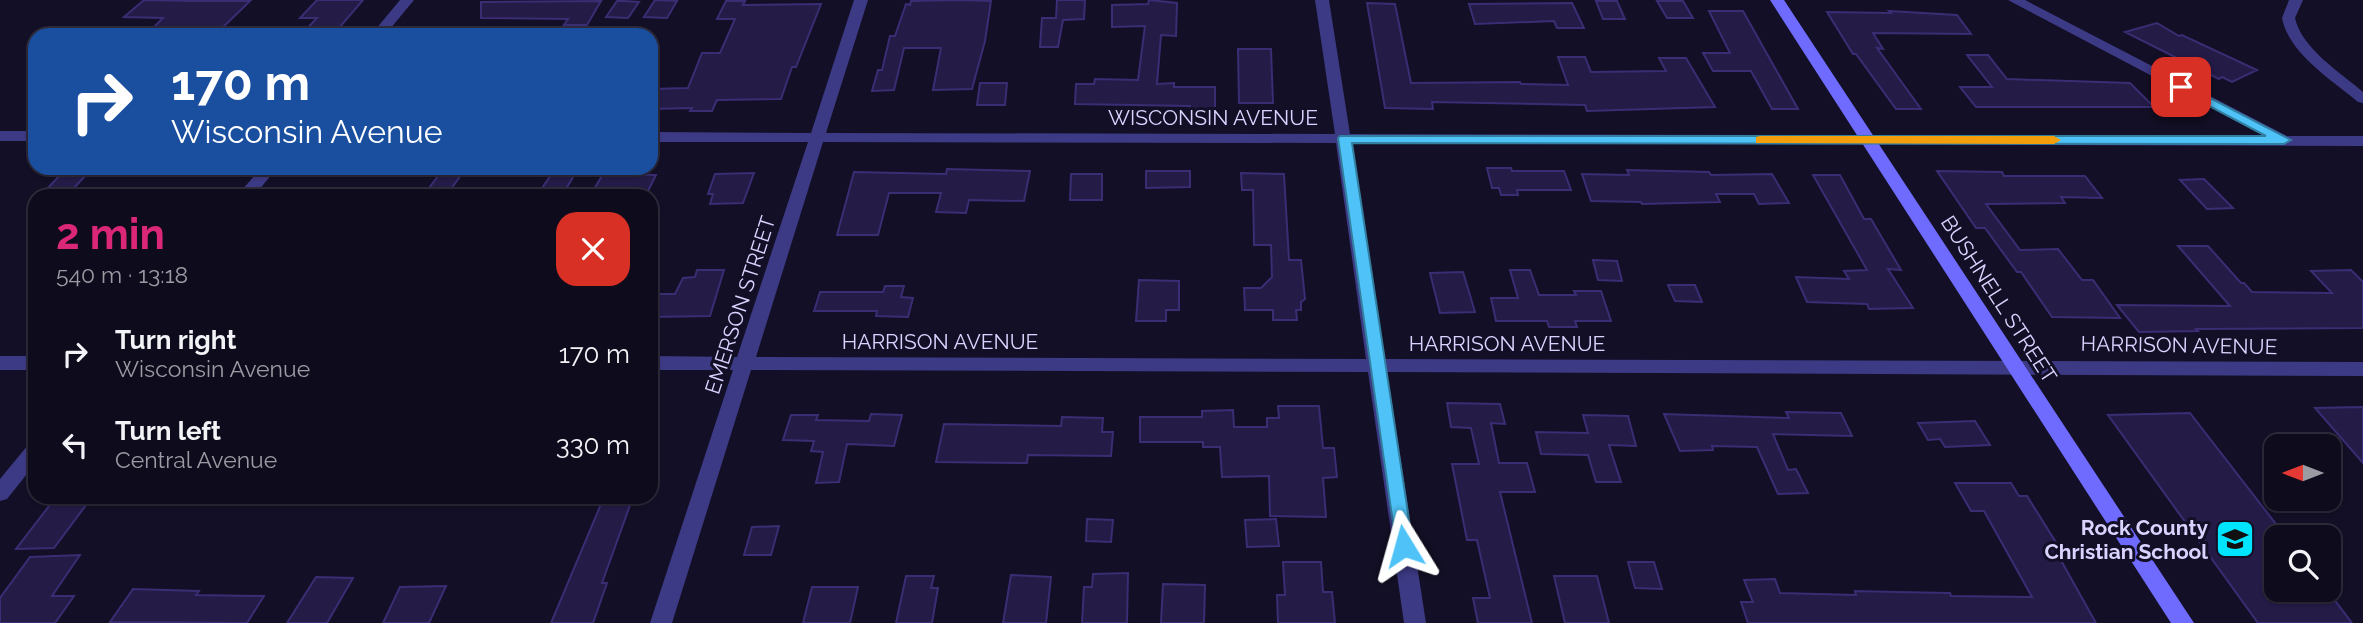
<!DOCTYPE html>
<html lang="en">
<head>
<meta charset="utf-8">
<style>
	:root { --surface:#0e0b1c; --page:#1c1929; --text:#f1f3f6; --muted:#9b9ba3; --line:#2e2b3b; --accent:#db2777 }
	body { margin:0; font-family:Raleway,sans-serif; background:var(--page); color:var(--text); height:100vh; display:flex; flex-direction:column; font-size:26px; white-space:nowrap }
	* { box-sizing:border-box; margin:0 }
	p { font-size:23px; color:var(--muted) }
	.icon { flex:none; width:38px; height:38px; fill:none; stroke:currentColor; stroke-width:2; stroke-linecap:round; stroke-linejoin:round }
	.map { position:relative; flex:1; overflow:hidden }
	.side { position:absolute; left:28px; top:189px; width:630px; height:315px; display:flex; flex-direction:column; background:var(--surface); border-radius:21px; box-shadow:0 2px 5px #0004,0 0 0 2px var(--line) }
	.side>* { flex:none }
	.top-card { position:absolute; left:28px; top:28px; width:630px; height:147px; border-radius:21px; box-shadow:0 2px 5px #0004,0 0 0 2px var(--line); background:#1a4fa0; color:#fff; overflow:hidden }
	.needle { width:46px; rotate:270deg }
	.fabs { position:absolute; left:2264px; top:434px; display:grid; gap:14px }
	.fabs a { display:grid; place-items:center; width:77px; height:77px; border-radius:14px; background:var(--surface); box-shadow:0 2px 5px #0004,0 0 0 2px var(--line); font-size:35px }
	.pin { position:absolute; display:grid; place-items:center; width:60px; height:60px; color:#fff; margin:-30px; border-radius:14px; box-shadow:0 4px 10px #0006 }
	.me { position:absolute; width:77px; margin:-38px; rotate:352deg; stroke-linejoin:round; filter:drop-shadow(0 0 5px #0008) }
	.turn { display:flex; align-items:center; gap:24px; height:147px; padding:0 28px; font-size:32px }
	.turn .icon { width:91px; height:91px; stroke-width:2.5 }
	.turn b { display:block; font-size:49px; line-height:60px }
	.round { display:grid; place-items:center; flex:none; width:74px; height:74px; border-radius:21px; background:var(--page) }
	.summary { display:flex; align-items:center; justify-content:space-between; height:119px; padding:0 28px }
	h1 { font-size:42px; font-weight:700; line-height:52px; color:var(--accent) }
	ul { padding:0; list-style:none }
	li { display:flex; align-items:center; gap:21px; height:91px; padding:0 28px }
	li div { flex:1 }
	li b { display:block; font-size:26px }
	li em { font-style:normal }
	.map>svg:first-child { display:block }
	.building { fill:#241b47; stroke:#3b2d73; stroke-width:2 }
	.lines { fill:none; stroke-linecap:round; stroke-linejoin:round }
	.street { fill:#3d3a85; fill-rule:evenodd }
	.secondary { fill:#6f6bff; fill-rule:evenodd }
	.route { fill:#4fc3f7; stroke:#337fa1; stroke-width:2 }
	.slow { fill:#f59e0b }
	.labels { text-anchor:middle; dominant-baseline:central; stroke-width:6; stroke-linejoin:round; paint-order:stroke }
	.street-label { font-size:21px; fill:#d9d4ff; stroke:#130f26 }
	.poi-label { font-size:21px; font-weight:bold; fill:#d9d4ff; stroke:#130f26; text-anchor:end }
</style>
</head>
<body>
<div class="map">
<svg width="2363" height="623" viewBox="0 0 2363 623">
	<rect width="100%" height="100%" fill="#130f26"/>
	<path class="building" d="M144 0 193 1H250L218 32 148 33 163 18 124 17Z
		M317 0H363L333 35H301L317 18H300Z
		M655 0 677 1 667 18 644 17Z
		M961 0 991 1 985 41 972 89 933 90 941 48H904L894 90 872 91 878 70H882L890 36H895L906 4 910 5 911 1Z
		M1057 0H1085L1084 19 1063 20 1058 47H1040L1042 18H1056Z
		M1149 0 1177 3 1176 36 1161 35 1157 84 1174 83V87H1215V110L1190 109V106L1075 104 1076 84H1094L1095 79 1138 80 1145 26 1112 27V5L1148 4Z
		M601 1 587 25H564L568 19 481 18V2Z
		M617 1H624L639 2 628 18 606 17Z
		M726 1H745L743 5 821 4 796 67H792L781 99 717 100 712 111H690L692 108 651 109V89L688 88 702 53H720L735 19H717Z
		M1596 1H1617L1625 19H1603Z
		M1657 1H1683L1693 18H1667Z
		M1367 3 1395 4 1411 83 1520 82 1521 84 1568 85 1558 57H1585L1591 72 1666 71 1659 58H1686L1715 107 1587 111 1585 105 1432 102 1433 109 1385 108Z
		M1572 3 1584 28H1557L1554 21 1475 24 1469 4Z
		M1709 11H1743L1798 109H1772L1751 71H1713L1703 53H1730Z
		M1889 11 1957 15 1971 34 1873 33 1883 49 1877 48 1921 109H1896L1856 54H1853L1827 12 1891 13Z
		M2157 23 2179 36 2182 35 2257 70 2232 82 2222 77 2219 79 2125 32Z
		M1238 49H1271L1273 103H1239Z
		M1967 55H1988L2007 79 2130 83 2154 107H1976L1960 87H1992Z
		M980 83H1007L1005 105H977Z
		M1487 168H1511L1512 171H1564L1571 190H1517L1518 195H1501L1499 188H1492Z
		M947 169 1030 171 1024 201 969 200 966 213 936 212 941 193H889L878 235H837L854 172 946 174Z
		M65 170H91L70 192H44Z
		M1627 170 1709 172 1711 175 1772 174 1789 203 1759 204 1754 194H1716L1720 202 1642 204 1641 202 1591 201 1582 174 1629 175Z
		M1146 171H1190V187L1146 188Z
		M1937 171 2002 172 2004 176H2085L2102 198 2061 197 2065 203 1986 204 2020 250 2058 249 2082 280H2093L2120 318 2052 317 2021 272H2017L1985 228H1976Z
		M441 172H463L449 192H426Z
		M553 172H576L566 189 542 188Z
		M754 173 743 203 710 204 713 194H708L715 174Z
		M1241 173 1284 174 1289 260H1301L1305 299 1301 302V310H1296L1297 320H1273V310H1245L1244 288H1261L1272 277 1271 245H1254L1253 190H1242Z
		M603 174 656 175 647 193 590 196Z
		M1071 174H1102V200H1070Z
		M1813 175H1840L1864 219H1871L1901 270 1888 269 1913 308 1869 309 1867 304 1807 302 1796 277 1849 279 1844 271 1867 270Z
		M2204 179 2233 208 2207 209 2180 180Z
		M2178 246H2208L2241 283H2244L2252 292 2332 293 2311 271 2351 270 2363 282V328L2196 329 2198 331 2139 332 2117 305 2230 306Z
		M1593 260 1617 261 1622 281 1598 280Z
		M697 270H724L710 316 651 317V294H675L683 278 695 277Z
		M1510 270H1530L1539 295H1576L1574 291H1601L1611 321H1575L1577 327H1549L1547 321H1496L1491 298H1518Z
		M1463 272 1475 312 1440 313 1430 273Z
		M1139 280 1179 281V310H1166V321H1136Z
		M1668 285H1695L1702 302 1675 301Z
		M885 286H904L901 297 913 298 908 317 876 316 877 311H814L820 292H883Z
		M1447 403 1500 404 1505 424 1491 423 1499 463H1527L1535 492H1500L1532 623H1478L1473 598H1490L1477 540H1467L1452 464H1479L1471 428 1451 427Z
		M1278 406H1319L1323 448H1334L1337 477 1323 478 1326 517 1270 516 1269 476 1222 477 1220 447H1203V442H1140V417H1202V411L1233 410 1234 427H1267V418H1279Z
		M2363 407V463L2315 408Z
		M1786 412 1841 413 1852 436 1773 434 1788 470 1796 469 1808 493 1778 494 1757 447 1712 446 1713 450 1680 451 1664 414 1789 418Z
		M2190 413 2286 537H2277V590H2327L2352 623H2258L2108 415Z
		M871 414 902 415 894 446 847 444 839 482 816 483 823 452 811 451 814 441 783 440 791 415H818L816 420 869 421Z
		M1583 415 1628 416 1636 446 1609 445 1621 482H1596L1588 455 1541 454 1536 432 1588 433Z
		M1062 417 1103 418 1102 432H1113L1111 456 1028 455 1027 463 936 462 944 424 1061 426Z
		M1975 421 1990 445 1945 447 1940 439 1928 440 1918 423Z
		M1955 483H2011L2019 496H2027L2064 555H2058L2096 623H1748L1741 602H1753L1744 580 1775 579 1780 593 1856 595 1855 591 1896 592 1950 593 1951 596 2032 597 1984 511H1971Z
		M56 497H92L54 548 16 549Z
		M604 497H633L602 583H607L593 623H551Z
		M1087 519 1113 520 1111 542 1086 541Z
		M1276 519 1279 546 1247 547 1245 520Z
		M779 526 771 555H744L752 527Z
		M80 555 52 596H74L55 623H0V598L30 557Z
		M1283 562H1321L1323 592H1332L1335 623H1278L1277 595H1285Z
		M1628 562H1654L1662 589 1635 588Z
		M1128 573 1127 623H1082L1084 587H1092L1093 574Z
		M1011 575 1051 577 1046 623H1003Z
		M906 576H934L931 588H938L932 623H896Z
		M1554 576H1597L1609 623H1565Z
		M316 577 353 578 327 623H287Z
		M1163 584 1205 585 1204 623H1161Z
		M446 586 429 623H383L400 587Z
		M812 587H858L850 623H803Z
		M133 589 199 591 196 595 264 596 247 623 110 622Z"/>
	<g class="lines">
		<path class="street" d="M400 0H414L385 35H371Z
			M854 0H868L826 133 1335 134 1315 0H1329L1350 134 2266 136 2008 0H2025L2287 136H2363V146L1351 143 1385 359 2363 362V376L1387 372 1426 623H1404L1368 372 751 370 672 623H650L733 370H651V356L737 357 808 142H651V132L811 133ZM823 142 1336 143 1366 359 756 357Z
			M2289 0H2303L2295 18C2302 49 2340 72 2363 92V103L2358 102C2332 80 2289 54 2282 18Z
			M0 131H35V141H0Z
			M261 168H277L254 196H237Z
			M0 356H35V370H0Z
			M35 442V464L7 499 0 501V479L28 445Z"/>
		<path class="secondary" d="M1770 0H1784L2194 623H2171Z"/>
	</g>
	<path class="route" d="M2181 83 2291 140 2284 144 1352 143 1413 546 1411 551 1404 554 1397 551 1338 138 1340 136H2266L2177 89 2175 87Z"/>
	<path class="slow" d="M1760 136H2054L2061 140 2054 144 1756 143V137Z"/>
	<defs>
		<g id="school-square" transform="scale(2.0125)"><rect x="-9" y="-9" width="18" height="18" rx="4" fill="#00e5ff" stroke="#130f26"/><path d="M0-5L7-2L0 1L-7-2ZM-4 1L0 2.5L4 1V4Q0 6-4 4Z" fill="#111"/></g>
	</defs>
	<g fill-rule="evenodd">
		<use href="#school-square" x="2235" y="539"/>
	</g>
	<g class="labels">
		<g class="street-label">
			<text x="1213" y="117">WISCONSIN AVENUE</text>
			<text transform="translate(1999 299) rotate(57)">BUSHNELL STREET</text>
			<text transform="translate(740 305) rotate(-72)">EMERSON STREET</text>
			<text x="940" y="341">HARRISON AVENUE</text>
			<text x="1507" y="343">HARRISON AVENUE</text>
			<text transform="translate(2179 345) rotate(1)">HARRISON AVENUE</text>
		</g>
		<g class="poi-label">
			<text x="2208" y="527">Rock County<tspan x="2208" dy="24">Christian School</tspan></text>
		</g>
	</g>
</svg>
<div class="fabs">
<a><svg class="needle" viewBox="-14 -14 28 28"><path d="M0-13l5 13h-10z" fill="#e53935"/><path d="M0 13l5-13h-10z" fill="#9b9ba3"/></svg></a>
<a><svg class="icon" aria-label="search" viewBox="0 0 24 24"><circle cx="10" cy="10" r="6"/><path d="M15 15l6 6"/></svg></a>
</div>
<div class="pin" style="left:2181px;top:87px;background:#d93025"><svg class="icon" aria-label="arrive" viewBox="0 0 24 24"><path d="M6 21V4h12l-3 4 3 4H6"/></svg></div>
<svg class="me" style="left:1404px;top:546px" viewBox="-20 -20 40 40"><path d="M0-17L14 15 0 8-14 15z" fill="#4fc3f7" stroke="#fff" stroke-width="4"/></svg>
<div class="top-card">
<div class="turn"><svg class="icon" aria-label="right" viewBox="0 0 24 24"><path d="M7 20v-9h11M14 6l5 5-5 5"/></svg><div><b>170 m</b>Wisconsin Avenue</div></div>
</div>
<section class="side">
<div class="summary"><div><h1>2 min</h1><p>540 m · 13:18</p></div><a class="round" style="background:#d93025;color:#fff"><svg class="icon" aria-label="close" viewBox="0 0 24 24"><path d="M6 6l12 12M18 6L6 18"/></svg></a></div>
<ul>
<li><svg class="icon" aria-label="right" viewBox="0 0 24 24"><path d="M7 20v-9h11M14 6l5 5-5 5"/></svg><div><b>Turn right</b><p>Wisconsin Avenue</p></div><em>170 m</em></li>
<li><svg class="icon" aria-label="left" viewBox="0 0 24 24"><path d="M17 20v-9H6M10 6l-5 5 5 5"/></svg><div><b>Turn left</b><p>Central Avenue</p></div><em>330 m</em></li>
</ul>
</section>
</div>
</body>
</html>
